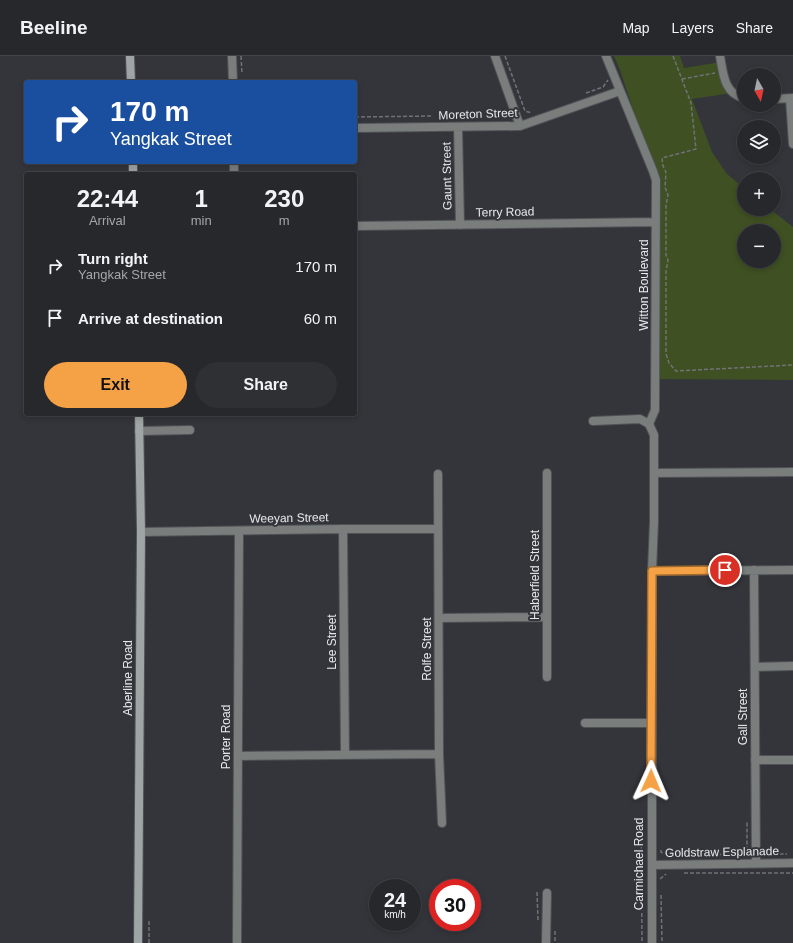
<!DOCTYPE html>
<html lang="en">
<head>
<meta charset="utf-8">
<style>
	:root { --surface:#26282c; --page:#2e3034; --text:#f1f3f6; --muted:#a4a6a9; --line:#424448; --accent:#f5a246 }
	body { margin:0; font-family:Arial,sans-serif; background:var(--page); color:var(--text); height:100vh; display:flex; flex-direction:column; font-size:15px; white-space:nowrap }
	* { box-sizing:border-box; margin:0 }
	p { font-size:13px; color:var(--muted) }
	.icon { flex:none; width:22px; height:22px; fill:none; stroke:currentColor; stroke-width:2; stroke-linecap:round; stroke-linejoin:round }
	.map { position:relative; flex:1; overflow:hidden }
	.drawer { position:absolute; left:24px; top:116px; width:333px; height:244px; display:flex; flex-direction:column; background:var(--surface); border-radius:4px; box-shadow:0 2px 6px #0003,0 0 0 1px var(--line) }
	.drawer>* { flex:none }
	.top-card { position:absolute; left:24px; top:24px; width:333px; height:84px; border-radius:4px; box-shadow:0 2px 6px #0003,0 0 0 1px var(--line); background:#1a4fa0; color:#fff; overflow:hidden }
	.needle { width:26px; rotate:171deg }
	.controls { position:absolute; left:737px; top:12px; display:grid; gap:8px }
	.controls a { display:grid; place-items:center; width:44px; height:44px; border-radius:50%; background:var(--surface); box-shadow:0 2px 6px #0003,0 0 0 1px var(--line); font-size:20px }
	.speed { position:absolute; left:369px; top:823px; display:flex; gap:8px; font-size:20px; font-weight:700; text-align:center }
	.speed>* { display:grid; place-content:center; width:52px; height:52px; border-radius:50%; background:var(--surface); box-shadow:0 2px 6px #0003,0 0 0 1px var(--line); line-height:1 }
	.speed small { font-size:10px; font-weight:400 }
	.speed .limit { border:6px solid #d22; background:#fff; color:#111 }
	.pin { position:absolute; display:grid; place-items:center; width:34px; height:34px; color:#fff; margin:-17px; border:2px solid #fff; border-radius:50%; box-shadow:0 1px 4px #0007 }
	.me { position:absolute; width:44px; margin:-22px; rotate:1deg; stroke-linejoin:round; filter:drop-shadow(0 0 3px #0008) }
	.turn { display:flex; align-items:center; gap:14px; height:84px; padding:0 20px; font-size:18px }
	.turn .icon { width:52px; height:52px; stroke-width:2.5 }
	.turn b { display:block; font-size:28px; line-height:34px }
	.eta { display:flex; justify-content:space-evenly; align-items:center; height:68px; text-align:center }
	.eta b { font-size:24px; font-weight:700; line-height:28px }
	.primary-button { display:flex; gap:8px; margin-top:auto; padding:8px 20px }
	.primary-button a { flex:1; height:46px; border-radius:24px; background:var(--accent); color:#111; font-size:16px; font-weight:700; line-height:46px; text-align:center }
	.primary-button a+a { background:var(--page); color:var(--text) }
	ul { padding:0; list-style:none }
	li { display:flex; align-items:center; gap:12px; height:52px; padding:0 20px }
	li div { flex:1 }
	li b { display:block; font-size:15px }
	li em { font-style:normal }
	header { display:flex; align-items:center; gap:24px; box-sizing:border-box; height:56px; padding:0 20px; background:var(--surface); border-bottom:1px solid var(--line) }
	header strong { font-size:19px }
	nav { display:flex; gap:22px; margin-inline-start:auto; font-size:14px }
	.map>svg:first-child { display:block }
	.green { fill:#3f5022; fill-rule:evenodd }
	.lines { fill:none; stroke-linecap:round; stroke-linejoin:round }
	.street-casing { stroke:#505256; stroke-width:10 }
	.secondary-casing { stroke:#505256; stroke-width:10 }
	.path { stroke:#707277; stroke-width:1.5; stroke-dasharray:4 2; stroke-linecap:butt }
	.street { stroke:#797d7c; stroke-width:8 }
	.secondary { stroke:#9fa5a4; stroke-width:8 }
	.route-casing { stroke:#9f692e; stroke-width:10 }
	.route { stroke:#f5a246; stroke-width:7 }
	.labels { text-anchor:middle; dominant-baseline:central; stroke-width:4; stroke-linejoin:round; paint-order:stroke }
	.street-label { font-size:12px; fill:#e7e8ec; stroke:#33353a }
</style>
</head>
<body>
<header>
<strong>Beeline</strong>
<nav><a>Map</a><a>Layers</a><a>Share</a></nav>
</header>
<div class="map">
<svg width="793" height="887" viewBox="0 0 793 887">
	<rect width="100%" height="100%" fill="#33353a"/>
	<path class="green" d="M614 0H680L684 12 721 6 732 37 692 43 712 96 727 118 744 132V153H770L793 171V324L655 323V119L620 14ZM744 175H774V205H744Z"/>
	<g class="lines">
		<g class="street-casing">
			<path id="street" d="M232 0 233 26
				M495 0 520 70
				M606 0 653 115 656 124 655 354 649 368 654 379V465L652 515V887
				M720 0C723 17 724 38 744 42
				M774 43 793 42
				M790 43 793 88
				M458 71 460 169
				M355 72 520 70 620 35
				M234 106V118
				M355 170 655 166
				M593 365 640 363 649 368
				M139 375 190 374
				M654 417 793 416
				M438 418 439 698 442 767
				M343 473 345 699
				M141 476 343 473H438
				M754 514 756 807
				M652 515 793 514
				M439 562 547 561
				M755 611 793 610
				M547 621V417
				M585 667H652
				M238 700 439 698
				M755 704H793
				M652 809 793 807
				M237 887 239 475
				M546 887 547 837"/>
		</g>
		<g class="secondary-casing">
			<path id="secondary" d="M130 0 131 26
				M133 106V118
				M138 887 141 476 139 358"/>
		</g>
		<path class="path" d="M241 0 242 18
			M505 0 525 55 532 57
			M673 0 691 47 696 93 662 102 663 110 666 116 665 131 668 139 666 149V199L668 204 666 215V298L669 307 676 315 793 309
			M682 23 715 17
			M586 37 603 31 608 24
			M355 61 432 60
			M641 767 642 887
			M764 792 770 798H787
			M661 794V796L666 800
			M699 799 741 798 747 792V766
			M684 817H793
			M660 823 666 818
			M537 836 538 864
			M661 839 662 887
			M149 865V887
			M555 875V887"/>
		<use href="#street" class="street"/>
		<use href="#secondary" class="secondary"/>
	</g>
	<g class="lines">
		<g class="route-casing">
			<path id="route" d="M651 725 652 515 725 514"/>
		</g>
		<use href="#route" class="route"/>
	</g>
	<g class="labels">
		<g class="street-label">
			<text transform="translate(478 58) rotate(-2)">Moreton Street</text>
			<text transform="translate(447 120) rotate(-91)">Gaunt Street</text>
			<text transform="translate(505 156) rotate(-1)">Terry Road</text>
			<text transform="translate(644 229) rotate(-90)">Witton Boulevard</text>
			<text transform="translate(289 462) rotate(-1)">Weeyan Street</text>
			<text transform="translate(535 519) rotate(-90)">Haberfield Street</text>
			<text transform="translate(332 586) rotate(-90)">Lee Street</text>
			<text transform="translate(427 593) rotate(-90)">Rolfe Street</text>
			<text transform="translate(128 622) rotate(-90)">Aberline Road</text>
			<text transform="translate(743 661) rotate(-90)">Gall Street</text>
			<text transform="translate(226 681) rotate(-90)">Porter Road</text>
			<text transform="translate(722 796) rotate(-1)">Goldstraw Esplanade</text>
			<text transform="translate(639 808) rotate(-90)">Carmichael Road</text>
		</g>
	</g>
</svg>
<div class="controls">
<a><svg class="needle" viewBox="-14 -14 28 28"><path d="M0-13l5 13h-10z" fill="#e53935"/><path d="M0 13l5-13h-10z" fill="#a4a6a9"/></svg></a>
<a><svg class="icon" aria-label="layers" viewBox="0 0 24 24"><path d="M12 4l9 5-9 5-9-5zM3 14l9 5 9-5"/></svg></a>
<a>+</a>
<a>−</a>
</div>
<div class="speed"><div>24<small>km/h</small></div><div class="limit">30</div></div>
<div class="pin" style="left:725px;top:514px;background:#d93025"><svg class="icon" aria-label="arrive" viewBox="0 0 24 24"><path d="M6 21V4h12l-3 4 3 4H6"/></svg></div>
<svg class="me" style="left:651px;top:725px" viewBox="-20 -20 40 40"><path d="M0-17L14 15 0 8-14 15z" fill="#f5a246" stroke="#fff" stroke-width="4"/></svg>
<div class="top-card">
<div class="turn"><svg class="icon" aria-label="right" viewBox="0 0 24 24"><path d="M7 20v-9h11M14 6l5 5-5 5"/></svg><div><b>170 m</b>Yangkak Street</div></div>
</div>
<section class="drawer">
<div class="eta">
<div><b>22:44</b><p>Arrival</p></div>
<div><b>1</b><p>min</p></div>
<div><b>230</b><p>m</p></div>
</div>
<ul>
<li><svg class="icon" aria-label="right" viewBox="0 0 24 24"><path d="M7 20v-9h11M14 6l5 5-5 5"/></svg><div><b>Turn right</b><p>Yangkak Street</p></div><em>170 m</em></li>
<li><svg class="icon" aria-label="arrive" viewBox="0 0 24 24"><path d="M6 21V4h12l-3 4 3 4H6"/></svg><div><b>Arrive at destination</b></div><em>60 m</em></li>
</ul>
<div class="primary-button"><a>Exit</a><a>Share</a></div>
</section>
</div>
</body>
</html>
